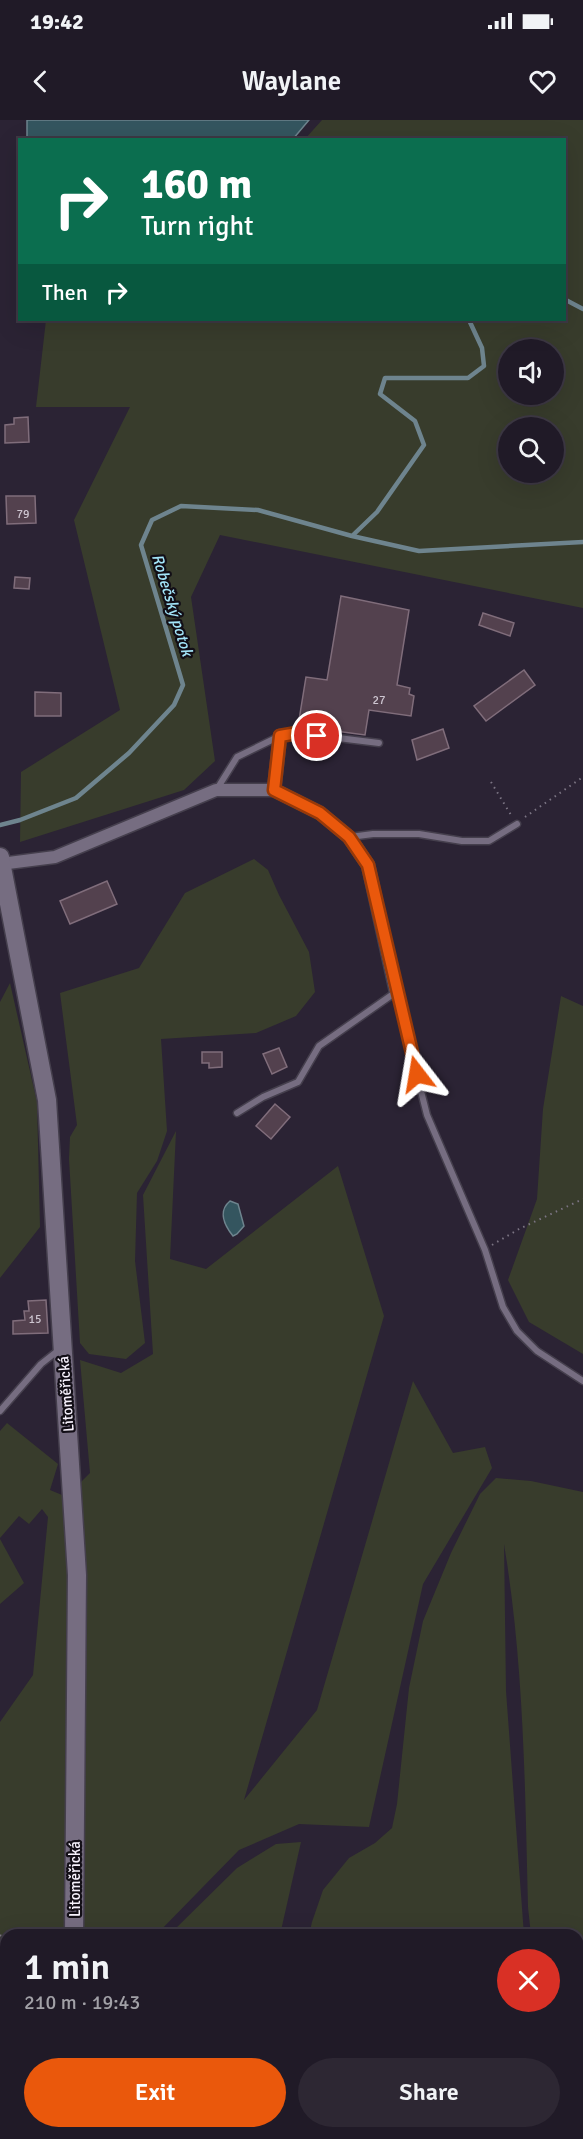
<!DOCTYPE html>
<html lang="en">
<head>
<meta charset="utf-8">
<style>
	:root { --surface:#201a27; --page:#2d2733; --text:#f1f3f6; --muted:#a2a1a7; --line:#3d3844; --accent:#ea580c }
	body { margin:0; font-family:Signika,sans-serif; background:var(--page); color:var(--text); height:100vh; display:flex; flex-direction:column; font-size:22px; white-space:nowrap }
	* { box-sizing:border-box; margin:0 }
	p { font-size:20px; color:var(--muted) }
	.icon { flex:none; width:33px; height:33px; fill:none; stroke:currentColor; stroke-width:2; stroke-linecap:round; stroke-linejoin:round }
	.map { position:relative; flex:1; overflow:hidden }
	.details { position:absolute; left:0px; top:1809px; width:584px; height:210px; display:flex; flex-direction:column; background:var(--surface); border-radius:18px 18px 0 0; box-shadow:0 6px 24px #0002,0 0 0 2px var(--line) }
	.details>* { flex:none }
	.hud { position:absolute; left:18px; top:18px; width:548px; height:183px; border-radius:0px; box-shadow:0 6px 24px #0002,0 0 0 2px var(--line); background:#0b6e4f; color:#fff; overflow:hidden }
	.fabs { position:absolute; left:498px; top:219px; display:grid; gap:12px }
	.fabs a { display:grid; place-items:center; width:66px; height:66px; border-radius:50%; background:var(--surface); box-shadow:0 6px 24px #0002,0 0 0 2px var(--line); font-size:30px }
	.pin { position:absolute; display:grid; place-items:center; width:51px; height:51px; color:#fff; margin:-26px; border:3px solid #fff; border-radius:50%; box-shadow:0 2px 6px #0007 }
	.me { position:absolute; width:66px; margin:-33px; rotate:346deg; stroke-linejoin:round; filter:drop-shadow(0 0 4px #0008) }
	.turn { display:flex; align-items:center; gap:21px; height:126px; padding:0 24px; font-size:27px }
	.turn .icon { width:78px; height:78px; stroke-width:2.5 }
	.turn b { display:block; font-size:42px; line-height:51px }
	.then { display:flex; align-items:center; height:57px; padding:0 24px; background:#0003; gap:12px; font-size:22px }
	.round { display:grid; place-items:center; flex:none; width:63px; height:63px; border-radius:32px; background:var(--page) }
	.head { display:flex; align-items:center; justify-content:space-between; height:102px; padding:0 24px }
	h1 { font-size:36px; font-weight:600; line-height:45px }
	.cta { display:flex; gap:12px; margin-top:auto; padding:12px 24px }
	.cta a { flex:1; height:69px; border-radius:36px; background:var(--accent); color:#fff; font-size:24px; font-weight:600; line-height:69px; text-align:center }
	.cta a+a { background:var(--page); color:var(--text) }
	.status { display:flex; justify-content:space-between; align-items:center; height:42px; padding:0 30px; background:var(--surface); direction:ltr }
	.status svg { height:16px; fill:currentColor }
	header { display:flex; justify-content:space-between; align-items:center; height:78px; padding:0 24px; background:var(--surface); font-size:27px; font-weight:600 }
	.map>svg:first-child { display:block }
	.green { fill:#383c2c; fill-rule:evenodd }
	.water { fill:#34555f; stroke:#6e848e; stroke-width:1.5 }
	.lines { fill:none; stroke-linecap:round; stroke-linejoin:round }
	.stream { stroke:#6e848e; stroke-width:4.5 }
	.building { fill:#53414e; stroke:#806d7b; stroke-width:1.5 }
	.lane-casing { stroke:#453f4d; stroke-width:9 }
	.street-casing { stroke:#453f4d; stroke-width:15 }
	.secondary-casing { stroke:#453f4d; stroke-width:21 }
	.path { stroke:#7c7584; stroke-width:2; stroke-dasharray:1.5 4.5; stroke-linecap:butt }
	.lane { stroke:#766d81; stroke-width:6 }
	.street { stroke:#766d81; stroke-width:12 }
	.secondary { stroke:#766d81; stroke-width:18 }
	.route-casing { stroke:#983908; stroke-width:15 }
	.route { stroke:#ea580c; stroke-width:10 }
	.labels { text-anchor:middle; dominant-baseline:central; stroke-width:4.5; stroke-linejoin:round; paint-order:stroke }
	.number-label { font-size:12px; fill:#cec6d1 }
	.street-label { font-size:15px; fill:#f7f2fd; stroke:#120e16 }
	.water-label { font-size:16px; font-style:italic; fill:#a3e5f9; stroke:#120e16 }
</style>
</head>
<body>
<div class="status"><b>19:42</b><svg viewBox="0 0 49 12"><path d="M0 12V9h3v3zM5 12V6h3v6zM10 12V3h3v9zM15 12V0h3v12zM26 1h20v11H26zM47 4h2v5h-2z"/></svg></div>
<header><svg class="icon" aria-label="back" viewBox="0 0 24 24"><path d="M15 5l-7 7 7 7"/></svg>Waylane<svg class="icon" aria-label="heart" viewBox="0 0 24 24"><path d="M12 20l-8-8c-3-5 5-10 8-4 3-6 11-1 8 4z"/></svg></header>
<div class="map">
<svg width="583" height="2019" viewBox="0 0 583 2019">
	<rect width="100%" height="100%" fill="#2b2334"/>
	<path class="green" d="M322 0H583V488L220 415 191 477 215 641 184 670 20 722 21 652 120 590 74 400 130 287H36L46 200H564V20L305 19ZM508 230H554V274H508ZM508 308H554V352H508Z
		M254 739 268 750 279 775 309 832 315 872 296 896 256 913 161 919 167 1011 157 1041 137 1073 135 1141 145 1223 126 1239 89 1234 80 1223 69 1039 70 1017 77 1005 60 873 139 848 185 773Z
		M10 863 37 982 40 1107 0 1158V882Z
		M561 876 583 886V1234L529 1202 508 1160 537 1079 543 989Z
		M176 1011 170 1139 206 1149 338 1046 384 1196 244 1680 317 1590 413 1261 453 1333 485 1327 492 1348 423 1464 369 1707 299 1704 239 1730 156 1815H6V1938L0 1937V1602L33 1555 48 1397 42 1389 29 1404 19 1396 0 1418V1311L7 1303 58 1344 50 1370 62 1375 63 1380 90 1353 80 1240 121 1253 153 1234 143 1075Z
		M496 1358 531 1361 583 1372V2019H541L542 2013H578V1815H531L528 1787C525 1666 524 1544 504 1424L506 1571 524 1815H309L312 1802 323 1770 349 1738 375 1723 392 1708 397 1684 409 1568 423 1501 451 1433 480 1374Z
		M0 1419 24 1463 0 1484Z
		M301 1722 280 1815H169L237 1748 276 1724Z
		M39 2013H238L237 2019H35Z
		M264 2013H535L536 2019H263Z"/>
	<path class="water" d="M27 0H309L293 19 27 20Z
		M230 1081 238 1084 244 1106 237 1114 233 1116C224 1105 218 1091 230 1081Z"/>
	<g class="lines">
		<path class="stream" d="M564 179 583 189
			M352 416 377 392 424 325 415 301 380 274 385 258H468L484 246 482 228 469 200
			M0 705 20 700 76 678 129 633 174 585 183 565 141 425 152 400 181 386 258 390 352 416 419 431 583 422"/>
	</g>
	<path class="building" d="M28 297 29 322 5 323V305L14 304V298Z
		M6 376H35L36 403 7 404Z
		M15 457 30 458 29 469 14 468Z
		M341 476 409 490 397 565 410 568 409 574 414 576 411 596 369 590 365 615 298 606 306 557 327 560Z
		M483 493 514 503 510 516 479 505Z
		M524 550 535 565 486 601 474 586Z
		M35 572 61 573V596H35Z
		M443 609 449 628 417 640 412 620Z
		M107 761 117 784 70 804 60 781Z
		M279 928 287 947 272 954 263 934Z
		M202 932H222V947L209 948V943H202Z
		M275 984 290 997 271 1019 256 1006Z
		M46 1180 48 1213 13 1214V1201L25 1200 24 1191H29L28 1181Z"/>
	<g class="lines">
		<g class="lane-casing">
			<path id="lane" d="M217 669 237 637 280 616 297 613 379 623
				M350 717 373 714H419L462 721H489L517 704
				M237 993 263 977 298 962 319 926 396 872 427 995 485 1130 503 1187 517 1211 537 1231 583 1261
				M0 1291 41 1244 60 1229"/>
		</g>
		<g class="street-casing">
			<path id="street" d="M274 670 280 616
				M0 744 55 737 216 670H274L320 693 349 717 368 745 396 872"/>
		</g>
		<g class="secondary-casing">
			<path id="secondary" d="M0 737 47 980 77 1455 74 1815
				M6 2019 10 2013"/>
		</g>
		<path class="path" d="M491 662 511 695
			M525 697 583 657
			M492 1125 519 1109 583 1079
			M0 1815 6 1819"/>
		<use href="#lane" class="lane"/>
		<use href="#street" class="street"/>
		<use href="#secondary" class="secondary"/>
	</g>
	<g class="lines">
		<g class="route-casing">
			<path id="route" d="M317 616 297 613 280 616 274 670 320 693 349 717 368 745 417 954"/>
		</g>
		<use href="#route" class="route"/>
	</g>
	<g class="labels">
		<g class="number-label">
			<text x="23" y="394">79</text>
			<text x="379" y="580">27</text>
			<text x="35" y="1199">15</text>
		</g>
		<g class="street-label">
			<text transform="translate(66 1274) rotate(-94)">Litoměřická</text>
			<text transform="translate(75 1759) rotate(-90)">Litoměřická</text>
		</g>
		<g class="water-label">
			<text transform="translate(172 485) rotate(73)">Robečský potok</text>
		</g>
	</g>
</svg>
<div class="fabs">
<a><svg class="icon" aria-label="sound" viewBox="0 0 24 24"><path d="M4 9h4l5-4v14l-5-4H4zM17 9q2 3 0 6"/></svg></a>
<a><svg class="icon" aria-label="search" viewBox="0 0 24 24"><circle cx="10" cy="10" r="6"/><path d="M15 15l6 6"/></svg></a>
</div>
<div class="pin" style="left:317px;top:616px;background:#d93025"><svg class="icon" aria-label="arrive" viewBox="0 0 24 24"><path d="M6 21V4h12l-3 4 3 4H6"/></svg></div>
<svg class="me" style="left:417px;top:954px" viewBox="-20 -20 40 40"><path d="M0-17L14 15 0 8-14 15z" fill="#ea580c" stroke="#fff" stroke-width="4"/></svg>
<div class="hud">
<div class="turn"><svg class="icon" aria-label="right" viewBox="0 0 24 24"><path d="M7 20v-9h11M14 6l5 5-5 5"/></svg><div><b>160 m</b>Turn right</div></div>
<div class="then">Then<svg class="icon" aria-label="right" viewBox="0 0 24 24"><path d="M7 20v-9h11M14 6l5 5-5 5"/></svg></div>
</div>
<section class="details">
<div class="head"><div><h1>1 min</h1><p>210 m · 19:43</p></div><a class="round" style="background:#d93025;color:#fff"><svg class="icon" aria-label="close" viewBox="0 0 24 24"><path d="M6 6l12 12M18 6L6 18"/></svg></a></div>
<div class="cta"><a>Exit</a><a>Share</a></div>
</section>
</div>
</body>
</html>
